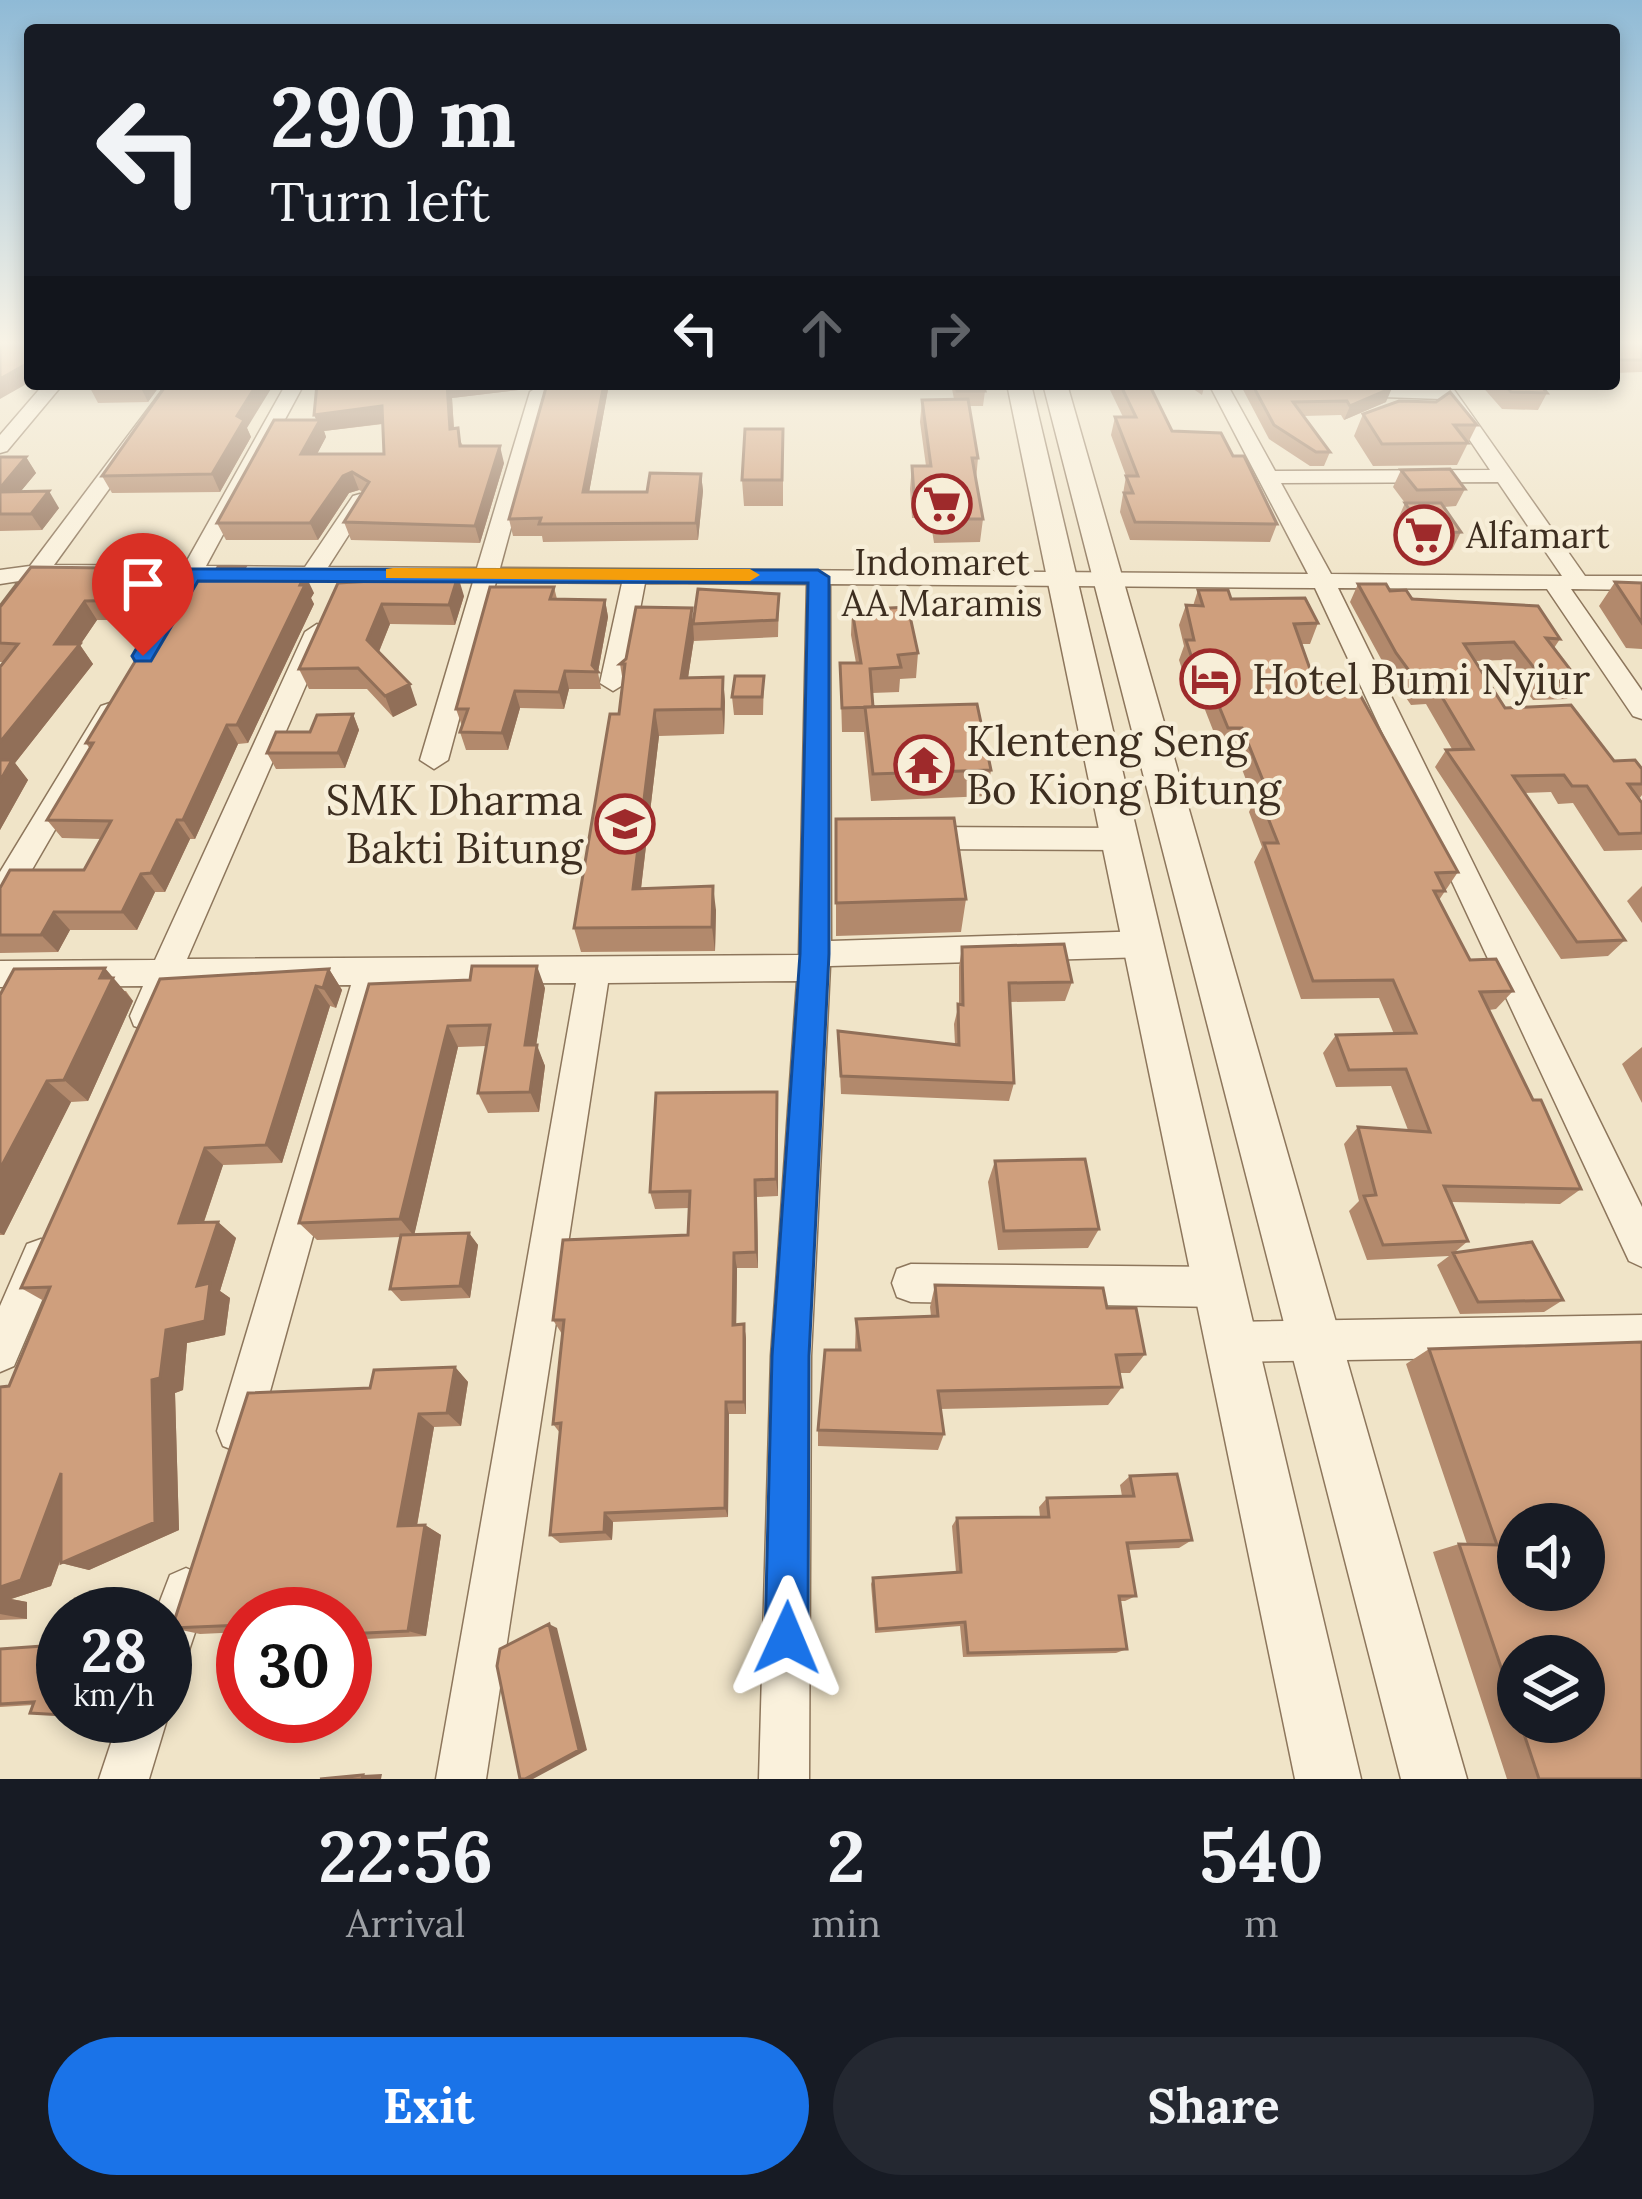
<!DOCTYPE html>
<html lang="en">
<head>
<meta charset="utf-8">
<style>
	:root { --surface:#171b24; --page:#242831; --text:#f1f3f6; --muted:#9ea1a6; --accent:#1a73e8 }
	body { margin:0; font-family:Lora,serif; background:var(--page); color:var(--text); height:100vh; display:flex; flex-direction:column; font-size:45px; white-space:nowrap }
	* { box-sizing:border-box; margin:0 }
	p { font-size:39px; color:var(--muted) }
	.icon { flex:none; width:66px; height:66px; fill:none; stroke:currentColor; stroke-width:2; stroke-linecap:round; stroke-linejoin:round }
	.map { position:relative; height:1779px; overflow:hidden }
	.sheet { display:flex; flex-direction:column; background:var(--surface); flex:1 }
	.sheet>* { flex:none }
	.banner { position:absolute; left:24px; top:24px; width:1596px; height:366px; border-radius:12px; box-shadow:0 6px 18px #0003; background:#171b24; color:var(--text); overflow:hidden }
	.buttons { position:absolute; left:1497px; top:1503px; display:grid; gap:24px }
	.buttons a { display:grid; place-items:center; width:108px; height:108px; border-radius:50%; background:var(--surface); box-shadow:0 6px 18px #0003; font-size:60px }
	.speed { position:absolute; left:36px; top:1587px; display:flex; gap:24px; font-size:60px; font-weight:700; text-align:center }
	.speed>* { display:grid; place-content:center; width:156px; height:156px; border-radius:50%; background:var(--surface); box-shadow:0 6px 18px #0003; line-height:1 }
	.speed small { font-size:30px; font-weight:400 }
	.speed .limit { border:18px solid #d22; background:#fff; color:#111 }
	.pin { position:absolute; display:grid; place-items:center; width:102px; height:102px; color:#fff; margin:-123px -51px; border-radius:50% 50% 50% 0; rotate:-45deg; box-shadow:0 0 12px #0007 }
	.pin .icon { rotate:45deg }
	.me { position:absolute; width:132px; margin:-66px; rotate:1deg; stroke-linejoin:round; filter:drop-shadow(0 0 9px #0008) }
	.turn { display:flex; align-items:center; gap:42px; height:252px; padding:0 48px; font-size:54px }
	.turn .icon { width:156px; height:156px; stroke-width:2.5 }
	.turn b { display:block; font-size:84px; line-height:102px }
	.lanes { display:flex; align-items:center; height:114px; padding:0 48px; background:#0003; justify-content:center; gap:60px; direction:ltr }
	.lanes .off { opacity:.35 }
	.eta { display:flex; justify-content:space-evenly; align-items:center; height:204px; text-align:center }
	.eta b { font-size:72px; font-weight:700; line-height:84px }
	.cta { display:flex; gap:24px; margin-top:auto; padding:24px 48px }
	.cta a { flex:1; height:138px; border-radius:72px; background:var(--accent); color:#fff; font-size:48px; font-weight:700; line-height:138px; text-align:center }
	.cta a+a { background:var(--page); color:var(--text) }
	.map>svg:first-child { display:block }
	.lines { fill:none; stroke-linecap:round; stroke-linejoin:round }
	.minor-casing { stroke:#8d765c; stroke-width:3 }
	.tertiary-casing { stroke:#8d765c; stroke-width:3 }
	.minor { fill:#faf1dc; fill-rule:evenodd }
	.tertiary { fill:#faf1dc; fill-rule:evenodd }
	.wall { fill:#b2896c; fill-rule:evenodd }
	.shaded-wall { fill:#916f58 }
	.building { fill:#cf9f7d; stroke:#916f58; stroke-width:3; fill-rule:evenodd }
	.route { fill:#1a73e8; stroke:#114b97; stroke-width:3 }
	.slow { fill:#f59e0b }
	.labels { text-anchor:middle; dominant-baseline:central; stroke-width:9; stroke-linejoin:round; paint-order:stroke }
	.far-poi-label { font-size:36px; fill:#3d2e20; stroke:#f7eed8; text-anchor:start }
	.poi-label { font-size:42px; fill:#3d2e20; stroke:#f7eed8; text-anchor:start }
</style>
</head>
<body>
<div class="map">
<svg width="1642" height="1779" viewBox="0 0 1642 1779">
	<rect width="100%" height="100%" fill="#f0e4c8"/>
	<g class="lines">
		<g class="minor-casing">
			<path id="minor" d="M44 384H63L7 451 0 453V435Z
				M167 384H185L54 565 184 566 286 384H304L206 566 305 567 353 496 360 494 371 500 328 567 477 568 530 392 539 386 548 392 500 568 1308 574 1209 384H1227L1275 471 1490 470 1442 399 1352 396 1343 390 1352 384 1434 388 1432 384H1450L1585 576H1642V590L1571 589 1642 691V719L1633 716 1547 589 1338 588 1642 1207V1267L1629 1261 1315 588 830 584 831 941 1147 931 1158 935 1163 944 1158 953 1147 957 830 966 811 1356 809 1779H759L771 1356 797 981 608 983 486 1779H436L576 983 383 984 259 1431 253 1446 238 1452 223 1446 217 1431 351 985 176 986 158 1026 146 1030 134 1026 130 1016 143 986 0 987V961L155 960 305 632 317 624 329 632 187 959 799 955 807 584 645 583 626 683 613 691 600 683 622 583 496 582 448 760 434 769 420 760 473 582 199 580 191 593 183 595 171 588 176 580 44 579 8 628 0 630V606L19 581 0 584V570L30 566ZM1498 482 1562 576 1331 574 1281 483Z
				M110 703 123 712 11 906 0 910V872L101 706Z
				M919 827 1123 828 1137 839 1123 850 919 849 905 838Z
				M41 1239 55 1244 60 1258 14 1366 0 1372V1306L27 1244Z
				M911 1264 1221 1267 1235 1273 1241 1287 1235 1301 1221 1307 911 1302 897 1297 892 1283 897 1269Z
				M1642 1315V1355L1233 1362 1219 1356 1213 1342 1219 1328 1233 1322Z
				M186 1568 202 1575 209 1591 182 1671 165 1678V1614H155L170 1575Z
				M165 1708 168 1716 149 1779H99L120 1716H165Z"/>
		</g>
		<g class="tertiary-casing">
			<path id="tertiary" d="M1007 384H1031L1361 1779H1295Z
				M1043 384H1067L1467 1779H1401Z"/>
		</g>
		<use href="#minor" class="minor"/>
		<use href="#tertiary" class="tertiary"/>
	</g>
	<path class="wall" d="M1614 342H1642V372L1614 373Z
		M161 384 148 402 98 403 89 386Z
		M317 384 527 389 452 398 454 429 463 446 504 463 480 543 351 540 344 522 363 492 359 490 349 493 318 540H226L217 523 316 420ZM383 424 384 454H317L326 437 324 431Z
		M543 384H609L589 492H647L701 474 703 491 698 540 543 542 542 536H513L509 519 546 387Z
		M951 384H983L985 391 983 406H969L978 458 976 480 983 519 980 542 934 543 930 518H912L910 489 912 466H926L920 422 922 400 954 399Z
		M1095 384H1205L1202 395 1186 384 1185 389 1151 390 1172 431 1233 456 1277 524 1270 542 1130 540 1120 512 1126 476 1111 435 1115 417H1123L1110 390H1097Z
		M1240 384H1314L1386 402 1344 420 1341 415 1303 416 1330 452 1324 466H1310L1269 439Z
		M1480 384H1540L1547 393 1538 410 1502 409Z
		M1363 414 1477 425 1457 465 1373 466 1354 436Z
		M247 428 251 437 220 492 112 493 102 476Z
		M783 454V506H744L742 480Z
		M0 457H26L36 473 20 492 59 508 42 530 0 531Z
		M1401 470 1465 489 1456 506 1444 507 1461 532 1452 550H1416L1397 521 1405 503 1393 487Z
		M248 574 314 593 311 598 314 604 248 743 238 744 195 839H190L165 892H155L137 930H70L58 952 0 953V888L84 870 101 839 62 838 47 820 90 749 86 743 212 577Z
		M113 578 161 597 148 620H97L80 645 93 664 15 763 28 780 0 830V667L4 662H0V607Z
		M1615 582 1642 583V649L1626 648 1599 606Z
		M338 583 464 596 455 625 390 624 379 652 417 705 393 717 367 689H309L299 669Z
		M1358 584 1390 591 1560 639 1554 648 1579 681 1567 699 1533 700 1503 660 1475 661 1505 708 1614 761 1642 769V795L1639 799 1642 803V850L1604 851 1573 803 1558 804 1551 792 1524 793 1625 940 1608 956 1561 959 1435 767 1446 750 1452 749 1426 704 1411 705 1387 670 1350 602Z
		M554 587 557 599 605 600 608 617 598 672 601 689H569L564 709 520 708 508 750H466L460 732 462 726 456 709Z
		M1198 590 1318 623 1310 644H1301L1315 683 1458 872 1439 900 1470 960 1513 991 1496 1009 1489 1010 1533 1100 1581 1189 1560 1204 1451 1202 1468 1241 1455 1252 1563 1300 1544 1312 1460 1314 1437 1265 1449 1256 1367 1260 1349 1211 1359 1201 1344 1144 1358 1127 1408 1130 1391 1086 1336 1087 1323 1053 1336 1035 1394 1034 1379 998 1301 999 1254 862 1262 847 1249 812 1254 801 1234 748H1220L1200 697H1191L1179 660 1184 646 1179 625 1186 605 1193 606Z
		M779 594 778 637 694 641V639L688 678 723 677 725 702 724 734 659 736 641 889 716 910 715 951 581 952 574 928 619 714 623 682 620 664 694 618Z
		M852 610 918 653 916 678 900 679 899 692 872 693 873 707 991 770 987 796 871 801 864 732H842L840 663H856L851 635Z
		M764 676 763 715H734L732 697Z
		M353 714 359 730 345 768 276 769 267 753Z
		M836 819 966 899 961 932 836 936Z
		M1642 886V923L1627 901Z
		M962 947 1072 982 1065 1001 1010 1002 1014 1083 1009 1101 841 1094 838 1031 955 1044 954 1024 959 1004V967Z
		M329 969 342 990 336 1008 330 1006 282 1163 223 1165 204 1222H218L236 1238 220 1291 230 1298 225 1335 187 1343 183 1390 175 1393 179 1530 89 1570 61 1563V1559L51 1586 11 1599 27 1602V1619L0 1620V1387L9 1386 44 1301 21 1288Z
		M369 984 545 988 536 1045 545 1066 539 1112 488 1113 478 1093 486 1046 458 1047 414 1235 469 1233 478 1245 470 1298 401 1301 390 1289 401 1237 317 1240 299 1223Z
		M126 991 133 1001 88 1101 71 1102 4 1235H0V995Z
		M1642 1047V1103L1622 1064Z
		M777 1092 778 1196 757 1197 758 1268H737L736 1325 744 1324 746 1339V1414H729L728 1517 613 1522 612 1540 560 1543 550 1535 560 1433 553 1424 562 1334 553 1320 688 1235 689 1208 655 1209 650 1192Z
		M995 1161 1099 1229 1088 1248 998 1250 988 1182Z
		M935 1285 1107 1308 1145 1354 1130 1373H1120L1122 1387 1108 1405 940 1409 944 1434 938 1450 818 1446V1430L855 1350 856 1319 931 1316 930 1307Z
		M1429 1349 1642 1779H1507L1433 1552 1459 1544H1467L1406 1364ZM1518 1656 1584 1722H1518Z
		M455 1367 468 1382 461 1426 434 1427 417 1526 425 1525 441 1535 426 1636 345 1640V1614H243V1632L200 1634 172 1628 370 1388Z
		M1130 1476 1192 1540 1179 1548 1128 1550 1136 1596 1125 1601H1119L1127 1649 1116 1653 963 1657 960 1626 875 1633 871 1584 873 1578 956 1572 952 1526 957 1518 1040 1517 1039 1507 1047 1498 1122 1496 1120 1485Z
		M57 1645 33 1705 0 1707V1649Z"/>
	<path class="shaded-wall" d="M30 362V382L0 399V379Z
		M141 384H161L148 402 140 386Z
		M257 384H274L247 428 251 437 220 492 212 474 237 416Z
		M447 384H538L527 389 452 398 455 446 450 429Z
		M604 384H609L586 509 583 492Z
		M1392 388 1386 402 1344 420 1350 406Z
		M382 406 388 423 324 431 326 437 308 471 301 454 318 424 314 415Z
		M500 446 504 463 480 543 475 526Z
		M26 457 36 473 7 508 0 498V488Z
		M352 472 359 490 349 493 318 540 310 523 343 476Z
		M701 474 703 491 698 540 696 523Z
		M49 491 59 508 42 530 31 514Z
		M305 574 314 593 311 598 314 604 248 743 237 725Z
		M458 576 464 596 455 625 449 605Z
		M150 577 161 597 148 620 136 600Z
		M605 600 608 617 598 672 592 665Z
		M85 601 97 620 80 645 93 664 15 763 28 780 0 830V742L55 644Z
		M382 604 390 624 375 661 367 640Z
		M692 608 694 639 684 703 681 678Z
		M565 671 569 689 564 709 559 692Z
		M723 677 725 702 724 734 722 709Z
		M410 684 417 705 393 717 385 696Z
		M515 691 520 708 508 750 502 733Z
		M655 710 659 736 638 913 633 889Z
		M353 714 359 730 345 768 338 753Z
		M227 725 238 744 195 839 183 820Z
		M177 820 190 839 165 892 151 873Z
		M141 874 155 892 137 930 122 912Z
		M713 886 716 910 715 951 712 927Z
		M54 912 70 930 58 952 41 935Z
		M537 966 545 988 533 1066 525 1045Z
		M105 968 133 1001 88 1101 64 1080Z
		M329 969 342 990 336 1008 323 988Z
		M316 986 330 1006 282 1163 266 1145Z
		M448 1026 458 1047 414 1236 400 1219Z
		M537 1045 545 1066 539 1112 530 1092Z
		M47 1081 71 1102 4 1235 0 1233V1169Z
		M777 1092 778 1111V1196L776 1179Z
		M205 1148 223 1165 198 1239 179 1223Z
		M755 1180 757 1197 758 1268 756 1252Z
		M218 1222 236 1238 220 1291 230 1298 225 1335 187 1343 183 1390 175 1393 179 1530 89 1570 61 1563 152 1380 166 1330 197 1286Z
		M469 1233 478 1245 470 1298 460 1286Z
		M734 1253 737 1268 736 1339 733 1325Z
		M744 1324 746 1339V1414L744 1402Z
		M455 1367 468 1382 461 1426 447 1413Z
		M726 1402 729 1414 728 1517 725 1508Z
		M419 1414 434 1427 415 1536 398 1526Z
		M61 1473 88 1482 51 1586 11 1599 27 1602V1619L0 1614V1587Z
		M605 1513 613 1522 612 1540 604 1532Z
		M425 1525 441 1535 426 1636 408 1631Z
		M122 1601 143 1605 140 1614H117Z
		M549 1624 557 1628 587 1750 533 1779H525Z
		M382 1774 381 1779H362L363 1775Z"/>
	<path class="building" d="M0 342H30V362L0 379Z
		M1614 342H1642V360H1614Z
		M91 384H141L89 386Z
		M167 384H257L237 416 244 420 212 474 102 476Z
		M317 384H447L450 429 458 428 460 446H500L475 526 344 522 369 482 352 472 343 476 310 523H217L274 420H320L301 454H384L382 406 314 415Z
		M547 384H604L583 492H647L650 473 701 474 696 523 539 524 541 518 509 519Z
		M956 384H983L985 391H957Z
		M1120 384H1149L1172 431 1221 433 1233 456H1244L1277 524 1135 522 1124 493H1133L1126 476H1138L1115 417H1136Z
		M1252 384H1314L1392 388 1350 406 1347 401 1293 402 1330 452H1316L1274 425Z
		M1504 384H1540L1547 393 1511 392Z
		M1450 392 1477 425H1454L1468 443 1382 444 1363 414 1399 401 1436 402Z
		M968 399 978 458H972L983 519H936L933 495H914L912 466H931L922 400Z
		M745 429H783L782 480H742Z
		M0 457H26L0 488Z
		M1450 469 1465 489 1417 490 1401 470Z
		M49 491 31 514H0V492Z
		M1405 503H1441L1461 532 1425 533Z
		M31 567 107 568 100 578 150 577 136 600 85 601 55 644H80L0 742V667L18 644 0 643V607Z
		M218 567H245L241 574H305L300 585H305L237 725H227L183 820H177L151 873 141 874 122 912H54L41 935H0V888L10 870H84L111 821 47 820 93 743H86L186 577H212Z
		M458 576 449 605 382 604 367 640 410 684 385 696 358 668 299 669 338 583Z
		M1615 582 1642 583V623Z
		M1358 584H1386L1390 591 1406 590 1412 599 1538 606 1560 639 1546 638 1579 681 1545 682 1514 642 1464 644 1505 708 1571 705 1614 761 1635 760 1642 769V784H1628L1642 803V833L1619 834 1587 786H1572L1564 775 1513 776 1625 940 1577 942 1446 750 1473 749 1436 687H1421L1396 653Z
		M490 587H554L550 599 605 600 592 665 598 672 565 671 559 692 515 691 502 733 460 732 468 709H456Z
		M698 589 779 594 777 620 693 624Z
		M1198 590H1228L1231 599 1305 598 1318 623 1294 624 1315 683 1353 682 1458 872 1436 873 1445 891H1434L1470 960 1496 959 1513 991 1480 992 1533 1100H1541L1581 1189 1444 1186 1468 1241 1383 1245 1364 1196 1376 1195 1358 1127 1430 1132 1406 1069 1349 1070 1336 1035 1416 1033 1393 980 1313 981 1264 843H1278L1258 793H1268L1242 728H1228L1207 677H1198L1186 640H1194L1186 605 1203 606Z
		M636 607 692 608 681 678 723 677 722 709 655 710 633 889 713 886 712 927 574 928 610 714H619L625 664H620L626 659Z
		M908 607 918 653 898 655 901 667 870 669 873 707 842 708 840 663H861L852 610Z
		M735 676H764L762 697H732Z
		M977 704 991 770 873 774 865 707Z
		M353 714 338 753H267L276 732H310L317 715Z
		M0 760H12L0 781Z
		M954 818 966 899 836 903V819Z
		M1064 944 1072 982 1009 983 1014 1083 841 1076 838 1031 959 1045 958 1004 963 1005 962 947Z
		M472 966H537L525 1045H537L530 1092 478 1093 490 1025 448 1026 400 1219 299 1223 369 984 470 980Z
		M105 968 100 978H113L64 1080 47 1081 0 1169V995L14 969Z
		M329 969 323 988 316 986 266 1145 205 1148 179 1223 218 1222 197 1286 210 1283 205 1321 166 1330 160 1378 152 1380 155 1522 61 1563V1473L21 1580 0 1587V1387L9 1386 50 1287 21 1288 160 979Z
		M777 1092 776 1179 755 1180 756 1252 734 1253 733 1325 744 1324V1402H726L725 1508 605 1513 604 1532 550 1535 561 1423 553 1424 564 1320H553L563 1240 688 1235 690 1191 650 1192 656 1093Z
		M1085 1159 1099 1229 1004 1231 995 1161Z
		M469 1233 460 1286 390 1289 401 1235Z
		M1532 1242 1563 1300 1478 1302 1453 1253Z
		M935 1285 1103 1288 1107 1308H1136L1145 1354 1116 1355 1122 1387 938 1391 944 1434 818 1430 825 1350H860L856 1319 938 1316Z
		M1642 1342V1779H1539L1520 1722H1584V1656H1518V1717L1459 1544 1497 1545 1429 1349ZM1518 1524H1584V1590H1518Z
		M455 1367 447 1413 419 1414 398 1526 425 1525 408 1631 345 1634V1614H243V1625L172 1628 248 1393 370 1388 374 1370Z
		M1177 1474 1192 1540 1127 1543 1136 1596H1119L1127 1649 968 1653 965 1622 877 1629 873 1578 961 1572 957 1518 1049 1517 1047 1498 1134 1496 1130 1476Z
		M75 1599 122 1601 117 1614H69Z
		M549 1624 579 1750 525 1779H520L497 1666 500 1649Z
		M63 1629V1715L30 1713 34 1702 0 1704V1649L57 1645Z
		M363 1775 362 1779H320Z"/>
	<linearGradient id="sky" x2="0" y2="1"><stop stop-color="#8fbad6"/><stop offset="0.58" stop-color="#f8f3e6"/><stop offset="1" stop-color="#f8f3e6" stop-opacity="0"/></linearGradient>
	<rect width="1642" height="591" fill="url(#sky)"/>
	<path class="route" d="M191 569 818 570 829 577V954L809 1356 808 1638 802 1653 787 1659 771 1653 765 1638 772 1356 800 954 808 583 198 581 151 661H135L132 656 180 575Z"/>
	<path class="slow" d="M393 568 750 569 760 575 750 581 386 578V569Z"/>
	<defs>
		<g id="supermarket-ring" transform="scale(3)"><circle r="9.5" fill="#f7eed8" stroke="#9e2a2b" stroke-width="1.5"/><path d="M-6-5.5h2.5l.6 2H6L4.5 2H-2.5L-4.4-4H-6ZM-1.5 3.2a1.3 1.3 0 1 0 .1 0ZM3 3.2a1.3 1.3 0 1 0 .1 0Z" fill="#9e2a2b"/></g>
		<g id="hotel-ring" transform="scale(3)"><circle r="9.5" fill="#f7eed8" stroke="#9e2a2b" stroke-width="1.5"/><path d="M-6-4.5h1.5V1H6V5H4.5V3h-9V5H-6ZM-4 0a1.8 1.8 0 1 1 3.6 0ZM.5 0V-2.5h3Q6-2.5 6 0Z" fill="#9e2a2b"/></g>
		<g id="temple-ring" transform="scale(3)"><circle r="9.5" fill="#f7eed8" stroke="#9e2a2b" stroke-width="1.5"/><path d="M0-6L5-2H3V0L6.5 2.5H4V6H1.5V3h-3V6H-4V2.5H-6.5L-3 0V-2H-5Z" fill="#9e2a2b"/></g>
		<g id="school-ring" transform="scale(3)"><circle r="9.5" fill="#f7eed8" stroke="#9e2a2b" stroke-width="1.5"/><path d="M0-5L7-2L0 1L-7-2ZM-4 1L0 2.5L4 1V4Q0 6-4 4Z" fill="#9e2a2b"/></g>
	</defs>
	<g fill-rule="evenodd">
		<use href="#supermarket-ring" x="942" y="504"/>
		<use href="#supermarket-ring" x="1424" y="535"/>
		<use href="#hotel-ring" x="1210" y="679"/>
		<use href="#temple-ring" x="924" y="765"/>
		<use href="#school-ring" x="625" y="824"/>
	</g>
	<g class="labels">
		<g class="far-poi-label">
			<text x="1466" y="535">Alfamart</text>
			<text x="942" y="562" text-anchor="middle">Indomaret<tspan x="942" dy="41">AA Maramis</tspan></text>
		</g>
		<g class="poi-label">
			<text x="1252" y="679">Hotel Bumi Nyiur</text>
			<text x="966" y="741">Klenteng Seng<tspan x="966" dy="48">Bo Kiong Bitung</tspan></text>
			<text x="583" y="800" text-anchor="end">SMK Dharma<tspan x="583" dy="48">Bakti Bitung</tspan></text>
		</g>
	</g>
</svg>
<div class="buttons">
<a><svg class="icon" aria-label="sound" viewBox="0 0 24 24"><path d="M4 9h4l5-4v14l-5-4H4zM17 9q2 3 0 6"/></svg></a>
<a><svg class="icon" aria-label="layers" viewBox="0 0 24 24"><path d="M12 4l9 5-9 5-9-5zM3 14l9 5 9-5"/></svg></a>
</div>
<div class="speed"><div>28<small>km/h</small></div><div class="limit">30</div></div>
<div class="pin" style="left:143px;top:656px;background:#d93025"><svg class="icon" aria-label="arrive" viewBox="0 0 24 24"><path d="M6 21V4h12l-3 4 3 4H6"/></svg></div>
<svg class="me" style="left:787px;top:1638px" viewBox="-20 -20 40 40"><path d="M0-17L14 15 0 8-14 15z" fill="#1a73e8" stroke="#fff" stroke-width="4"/></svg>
<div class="banner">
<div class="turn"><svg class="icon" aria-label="left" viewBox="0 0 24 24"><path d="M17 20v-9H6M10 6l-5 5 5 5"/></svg><div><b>290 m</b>Turn left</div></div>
<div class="lanes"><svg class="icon" aria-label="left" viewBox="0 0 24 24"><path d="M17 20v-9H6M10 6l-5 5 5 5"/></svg><svg class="icon off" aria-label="ahead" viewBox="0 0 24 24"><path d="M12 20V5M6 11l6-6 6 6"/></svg><svg class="icon off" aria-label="right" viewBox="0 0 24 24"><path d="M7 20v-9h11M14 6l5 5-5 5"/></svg></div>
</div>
</div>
<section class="sheet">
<div class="eta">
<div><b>22:56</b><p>Arrival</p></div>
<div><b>2</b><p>min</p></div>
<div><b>540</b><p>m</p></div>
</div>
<div class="cta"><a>Exit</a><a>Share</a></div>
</section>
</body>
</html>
